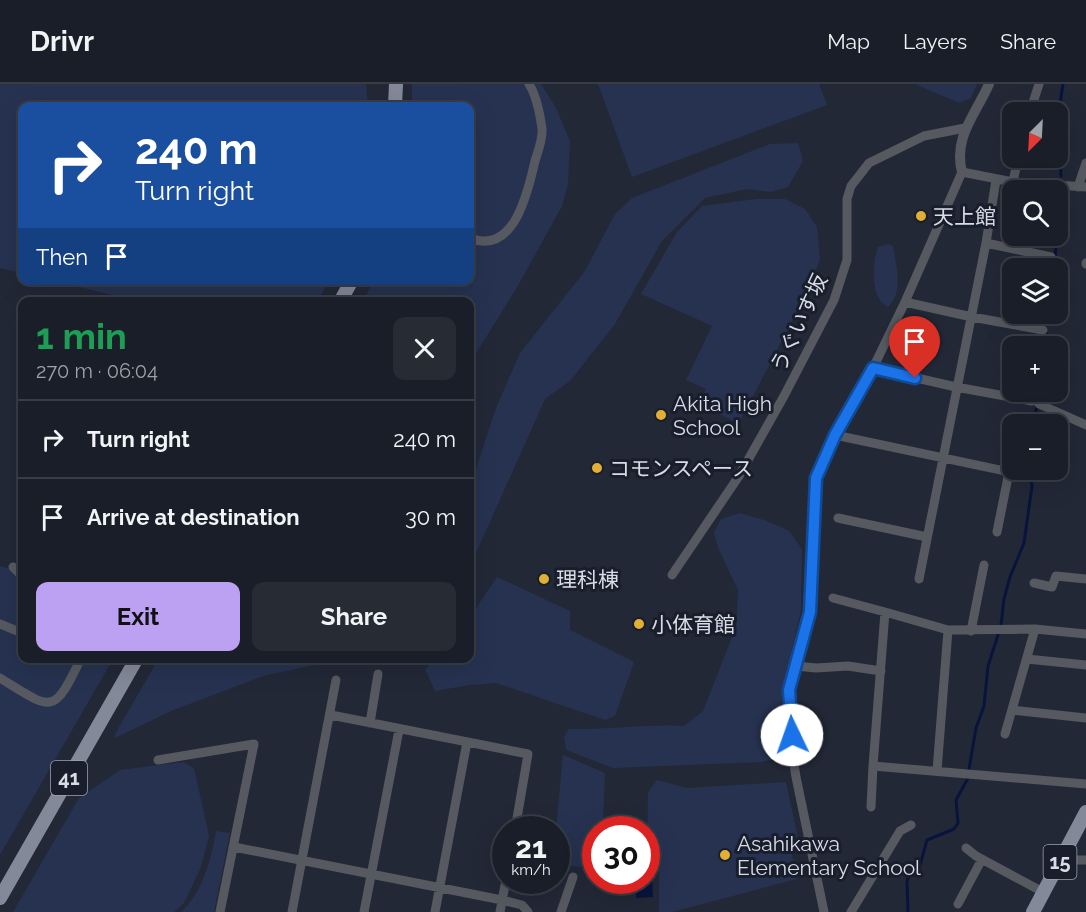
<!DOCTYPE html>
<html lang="en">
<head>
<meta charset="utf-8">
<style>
	:root { --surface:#1a1e28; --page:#272b34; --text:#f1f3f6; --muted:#9fa2a8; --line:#383c45; --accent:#bca0f2 }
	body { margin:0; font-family:Raleway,"Noto Sans JP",sans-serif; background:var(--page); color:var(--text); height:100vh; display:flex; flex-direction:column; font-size:22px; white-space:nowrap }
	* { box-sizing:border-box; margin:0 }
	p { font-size:20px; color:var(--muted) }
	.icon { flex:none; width:33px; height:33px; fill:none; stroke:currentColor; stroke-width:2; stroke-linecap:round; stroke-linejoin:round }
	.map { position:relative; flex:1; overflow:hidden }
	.side { position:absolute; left:18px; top:213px; width:456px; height:366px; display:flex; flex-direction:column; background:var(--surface); border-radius:12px; box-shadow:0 6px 24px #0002,0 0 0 2px var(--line) }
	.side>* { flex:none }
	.guide { position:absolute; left:18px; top:18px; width:456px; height:183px; border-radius:12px; box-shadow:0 6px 24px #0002,0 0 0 2px var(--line); background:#1a4fa0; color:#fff; overflow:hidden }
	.needle { width:39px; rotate:204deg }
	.controls { position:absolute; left:1002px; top:18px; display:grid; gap:12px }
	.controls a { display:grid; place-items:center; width:66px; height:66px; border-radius:12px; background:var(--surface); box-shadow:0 6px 24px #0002,0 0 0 2px var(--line); font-size:30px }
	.speed { position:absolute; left:492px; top:732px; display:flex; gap:12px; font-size:30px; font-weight:700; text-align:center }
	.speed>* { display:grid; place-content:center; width:78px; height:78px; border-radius:50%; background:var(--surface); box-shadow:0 6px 24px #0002,0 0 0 2px var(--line); line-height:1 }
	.speed small { font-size:15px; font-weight:400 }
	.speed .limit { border:9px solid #d22; background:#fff; color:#111 }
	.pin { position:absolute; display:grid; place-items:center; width:51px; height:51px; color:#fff; margin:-62px -26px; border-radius:50% 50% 50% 0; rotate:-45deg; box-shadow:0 0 6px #0007 }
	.pin .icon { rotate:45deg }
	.me { position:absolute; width:66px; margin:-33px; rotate:357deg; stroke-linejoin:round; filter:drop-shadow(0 0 4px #0008) }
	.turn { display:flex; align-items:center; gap:21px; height:126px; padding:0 18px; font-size:27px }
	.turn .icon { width:78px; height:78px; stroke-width:2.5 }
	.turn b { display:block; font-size:42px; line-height:51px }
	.then { display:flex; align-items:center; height:57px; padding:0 18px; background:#0003; gap:12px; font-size:22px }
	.round { display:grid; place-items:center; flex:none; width:63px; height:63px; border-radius:12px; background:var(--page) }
	.summary { display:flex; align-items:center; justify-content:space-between; height:102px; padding:0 18px }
	h1 { font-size:36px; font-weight:700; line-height:45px; color:#1e9e55 }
	.cta { display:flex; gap:12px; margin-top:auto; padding:12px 18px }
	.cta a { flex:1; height:69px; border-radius:12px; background:var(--accent); color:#111; font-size:24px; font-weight:700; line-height:69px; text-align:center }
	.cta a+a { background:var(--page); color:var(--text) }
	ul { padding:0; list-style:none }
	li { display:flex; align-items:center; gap:18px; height:78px; padding:0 18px; border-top:2px solid var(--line) }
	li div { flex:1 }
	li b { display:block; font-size:22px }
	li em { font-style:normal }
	header { display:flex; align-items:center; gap:36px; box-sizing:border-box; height:84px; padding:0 30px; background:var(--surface); border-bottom:2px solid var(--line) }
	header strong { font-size:28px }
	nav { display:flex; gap:33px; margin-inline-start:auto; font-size:21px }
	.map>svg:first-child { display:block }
	.green { fill:#263250 }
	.water { fill:#09143d }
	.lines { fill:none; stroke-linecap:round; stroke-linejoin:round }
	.stream { stroke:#09143d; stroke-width:3 }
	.minor { stroke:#565960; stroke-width:9 }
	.tertiary { stroke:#565960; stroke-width:10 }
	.primary { stroke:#838998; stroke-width:14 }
	.route-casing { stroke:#114b97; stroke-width:15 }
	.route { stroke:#1a73e8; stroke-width:10 }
	.poi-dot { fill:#e2af34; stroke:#191e2c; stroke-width:2 }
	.labels { text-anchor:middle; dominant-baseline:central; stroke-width:6; stroke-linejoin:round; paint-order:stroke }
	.shield { fill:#191e2c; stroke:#9fa3ae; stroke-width:1.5 }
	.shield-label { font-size:20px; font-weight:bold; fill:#d8dce5 }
	.poi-label { font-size:21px; fill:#d8dce5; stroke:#191e2c; text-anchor:start }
	.street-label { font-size:21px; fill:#d8dce5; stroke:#191e2c }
</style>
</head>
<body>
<header>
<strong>Drivr</strong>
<nav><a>Map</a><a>Layers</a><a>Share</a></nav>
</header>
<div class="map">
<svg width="1086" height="828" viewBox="0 0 1086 828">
	<rect width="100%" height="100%" fill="#222836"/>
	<path class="green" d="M0 0H366L368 22H22V189L0 184Z
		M412 0H541L556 24 570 57 568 100 562 122 519 200 472 276 470 291V218H363L373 197 470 196V22H412Z
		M598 0H819L827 21 632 93Z
		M915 0H977L971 14 959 19Z
		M798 59 803 77 788 103 771 108 747 105 705 114 662 157 615 240 570 297 545 315 476 469 470 478V403L496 324 520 269 585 187 615 130 632 114 770 60Z
		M756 115H785L805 125 817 143 820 176 803 216 739 339 698 321 706 305 686 296 712 242 641 210 677 148 702 122Z
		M888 160 893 162C896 182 904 208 888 223 870 215 872 179 878 163Z
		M54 197H328L322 210 315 218 137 217Z
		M740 429 764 436 789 447 802 465 801 526 782 609 781 635 783 663 780 674 762 678 613 684 566 666 564 653 569 645C607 646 645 640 684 642L703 627 736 543 738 506 719 466 714 449 721 435Z
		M0 482 22 488V574L113 575 0 771Z
		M497 493 570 527V546L634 578 615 632 605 636 496 599 470 601 435 607 425 585 437 575 470 574V533Z
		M159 574H343V575L263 592 171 627 115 654V650Z
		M563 671 605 689 603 745 596 746 595 784 557 781 556 745Z
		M183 678 194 684 209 752 201 783 184 819 174 828H13L79 714 120 686Z
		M657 696 687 704 786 698 799 759 790 761 797 795 672 828H659V761L647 760 648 708Z
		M216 747 230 749 214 828H181C202 810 212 773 216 747Z"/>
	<path class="water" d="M647 772H651L653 813 636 814 635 797 646 796Z"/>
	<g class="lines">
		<path class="stream" d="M1061 92 1058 33 1063 0
			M1058 134 1059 108
			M1054 184 1057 152
			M1046 241 1048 230
			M1045 262 1046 249
			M1034 340 1039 308
			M1001 541 1004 515 1010 493 1024 459 1032 402 1030 386
			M969 685 976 644 984 622 988 582 998 551
			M908 828 907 798 909 791 920 781 927 756 954 745 958 739 956 716 967 696"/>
		<path class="minor" d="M1030 28 1039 0
			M1013 98 1018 74
			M1078 103 1086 79
			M470 154C514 172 528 108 535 77 538 67 543 55 542 45 540 30 537 13 529 0
			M986 159 1051 173
			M1086 180V179
			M905 218 972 233 1043 246
			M873 284 956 303 1032 317
			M1039 320 1086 341
			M835 351 1024 391
			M838 434 927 453
			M997 448 1009 388
			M13 483 22 492
			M672 491 739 392 784 312 834 216 847 176V115L851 102 869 79 924 52 965 44
			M919 495 986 159 996 96
			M1034 499 1052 503 1056 492 1086 495
			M833 514 885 528
			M0 540 22 549
			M971 547 984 481
			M1086 550 1035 545 948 546 885 528 873 682 1086 700
			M1027 575 1086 581
			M796 582 816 584 848 582 881 587
			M0 594C52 626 53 633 81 574
			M1012 626 1086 634
			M331 631 528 670 515 746
			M370 639 378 590
			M1005 650 1035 545
			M158 676 254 660 220 828
			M937 687 948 546
			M871 723 873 682
			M234 763 502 816 522 821 528 828
			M966 764 976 772 1043 808
			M1061 776H1086
			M958 820 982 775
			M292 828 336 596
			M364 828 399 646
			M435 828 467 658
			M500 828 506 796
			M561 828 573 793
			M824 828 796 693 793 674 789 606 810 528 816 394 835 351 873 284 905 218 962 88 1013 98 1086 103
			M851 828 900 747 911 741"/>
		<path class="tertiary" d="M962 88C953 53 976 30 989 0"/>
		<path class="primary" d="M395 22 396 0
			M340 218 352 196
			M0 814 137 574
			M1033 828 1086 728"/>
	</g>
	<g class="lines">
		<g class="route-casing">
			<path id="route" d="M792 651 789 606 810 528 816 394 835 351 873 284 915 294"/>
		</g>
		<use href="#route" class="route"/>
	</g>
	<g class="poi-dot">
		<circle cx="921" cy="132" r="6"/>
		<circle cx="661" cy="331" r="6"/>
		<circle cx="597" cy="384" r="6"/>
		<circle cx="544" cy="495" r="6"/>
		<circle cx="639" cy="540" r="6"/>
		<circle cx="725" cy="771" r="6"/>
	</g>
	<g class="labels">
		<g class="shield">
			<rect x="51" y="677" width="36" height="34" rx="4.5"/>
			<rect x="1043.5" y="761" width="33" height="34" rx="4.5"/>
		</g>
		<g class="shield-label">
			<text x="69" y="694">41</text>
			<text x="1060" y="778">15</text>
		</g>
		<g class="poi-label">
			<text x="933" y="132">天上館</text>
			<text x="673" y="319">Akita High<tspan x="673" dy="24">School</tspan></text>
			<text x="609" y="384">コモンスペース</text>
			<text x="556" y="495">理科棟</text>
			<text x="651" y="540">小体育館</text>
			<text x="737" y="759">Asahikawa<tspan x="737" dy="24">Elementary School</tspan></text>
		</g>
		<g class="street-label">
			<text transform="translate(799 239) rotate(-65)">うぐいす坂</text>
		</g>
	</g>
</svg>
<div class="controls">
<a><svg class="needle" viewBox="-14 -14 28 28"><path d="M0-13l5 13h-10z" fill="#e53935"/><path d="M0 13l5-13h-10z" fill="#9fa2a8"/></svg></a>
<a><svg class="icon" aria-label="search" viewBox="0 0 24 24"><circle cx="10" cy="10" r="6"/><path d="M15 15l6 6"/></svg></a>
<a><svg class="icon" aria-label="layers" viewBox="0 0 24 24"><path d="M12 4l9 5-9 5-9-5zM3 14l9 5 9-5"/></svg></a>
<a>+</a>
<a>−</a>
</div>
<div class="speed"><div>21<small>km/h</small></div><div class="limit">30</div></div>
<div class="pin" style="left:915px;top:294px;background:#d93025"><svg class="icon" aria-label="arrive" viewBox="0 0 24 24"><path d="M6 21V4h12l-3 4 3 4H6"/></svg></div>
<svg class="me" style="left:792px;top:651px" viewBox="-20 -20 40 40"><circle r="19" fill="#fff"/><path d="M0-13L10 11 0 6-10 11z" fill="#1a73e8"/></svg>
<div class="guide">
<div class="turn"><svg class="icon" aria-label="right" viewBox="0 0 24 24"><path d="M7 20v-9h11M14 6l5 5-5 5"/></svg><div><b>240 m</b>Turn right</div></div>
<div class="then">Then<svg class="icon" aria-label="arrive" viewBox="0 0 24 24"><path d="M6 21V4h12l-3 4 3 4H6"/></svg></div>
</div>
<section class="side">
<div class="summary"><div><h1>1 min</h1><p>270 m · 06:04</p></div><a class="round"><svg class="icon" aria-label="close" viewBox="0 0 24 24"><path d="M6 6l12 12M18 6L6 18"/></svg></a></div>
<ul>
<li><svg class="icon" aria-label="right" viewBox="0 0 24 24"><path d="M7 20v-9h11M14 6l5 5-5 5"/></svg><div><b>Turn right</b></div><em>240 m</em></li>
<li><svg class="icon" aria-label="arrive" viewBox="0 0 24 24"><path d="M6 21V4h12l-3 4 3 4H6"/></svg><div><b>Arrive at destination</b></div><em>30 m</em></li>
</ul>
<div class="cta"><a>Exit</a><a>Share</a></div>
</section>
</div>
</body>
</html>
